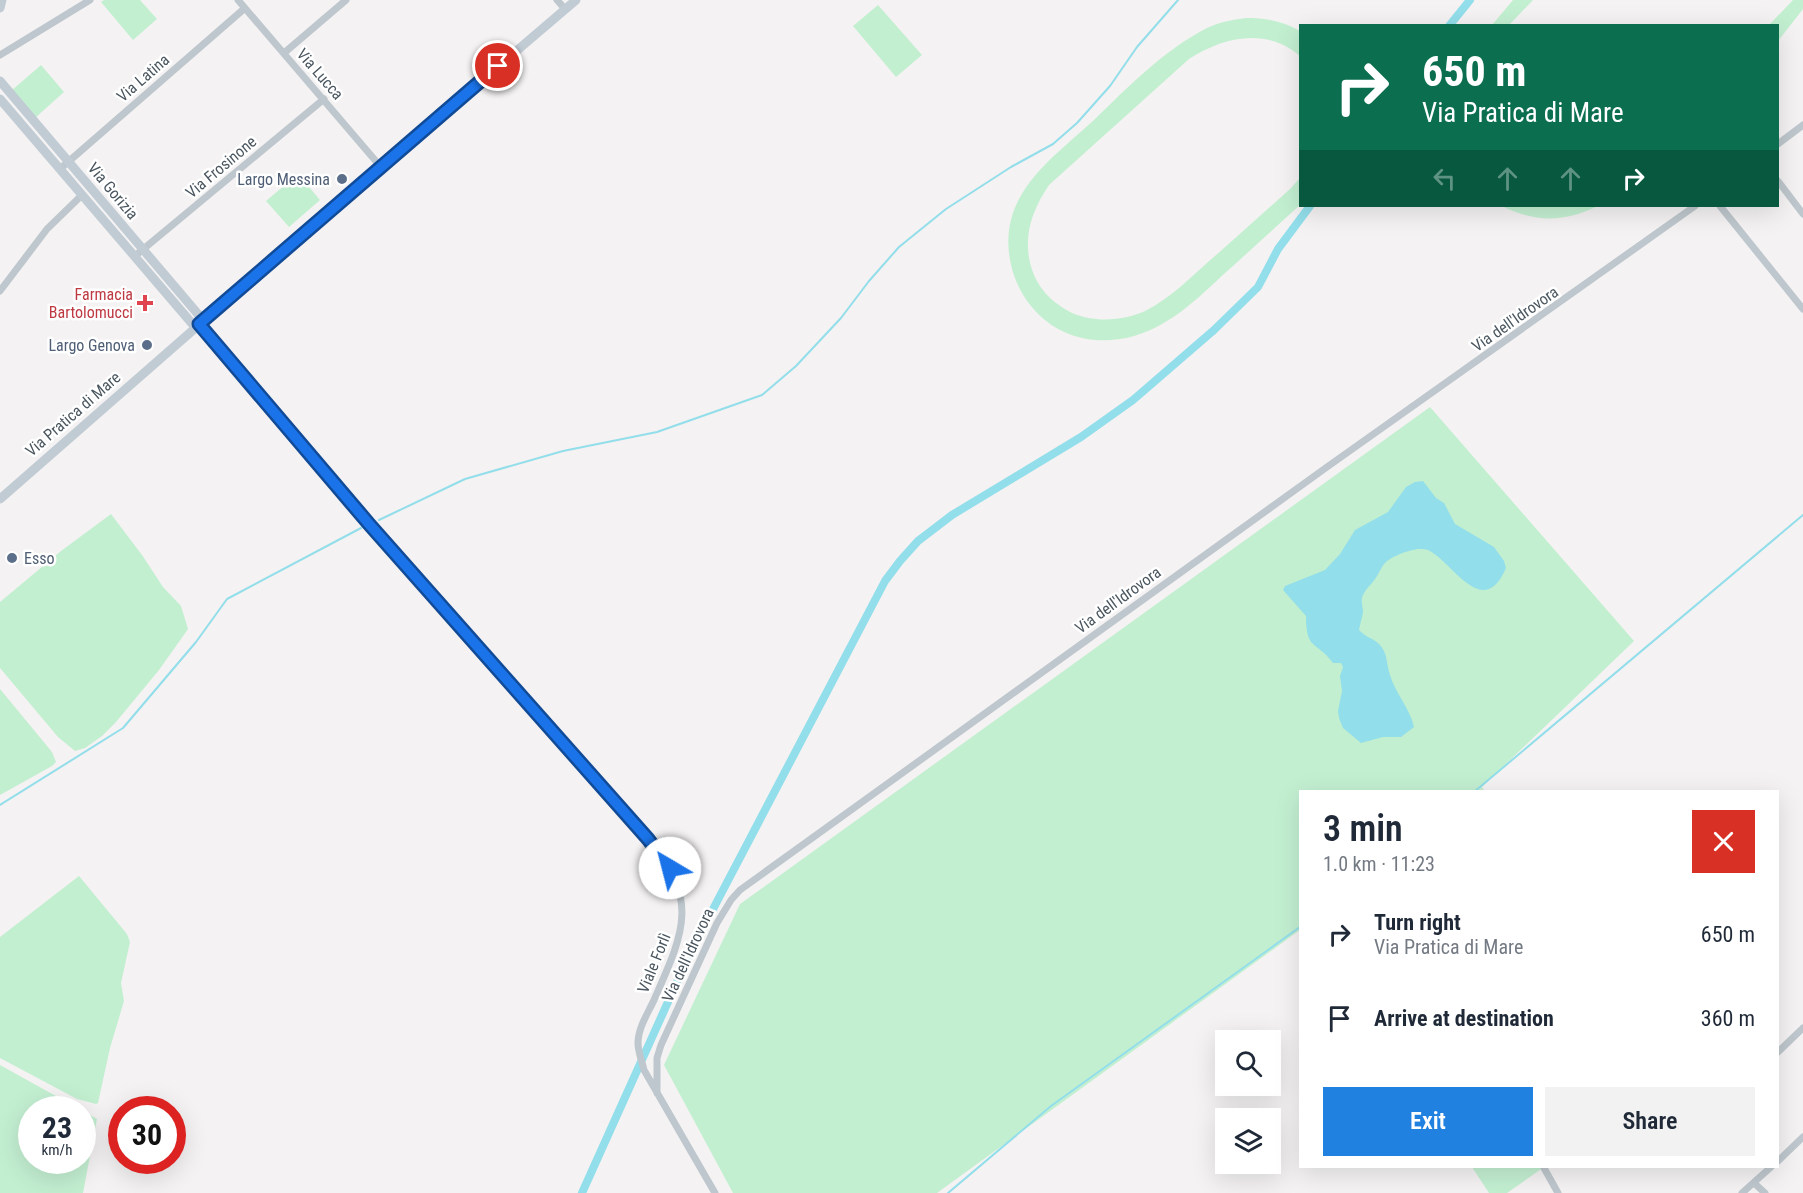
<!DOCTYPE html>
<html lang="en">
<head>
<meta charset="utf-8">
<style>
	:root { --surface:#fff; --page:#f2f2f3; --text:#1f2937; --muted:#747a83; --accent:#2081e0 }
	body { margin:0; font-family:"Roboto Condensed",sans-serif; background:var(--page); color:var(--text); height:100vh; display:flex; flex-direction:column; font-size:22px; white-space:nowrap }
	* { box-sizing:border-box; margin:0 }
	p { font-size:20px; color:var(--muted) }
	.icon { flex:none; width:33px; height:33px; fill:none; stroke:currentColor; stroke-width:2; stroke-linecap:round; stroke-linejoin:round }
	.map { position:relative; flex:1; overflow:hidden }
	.sheet { position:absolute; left:1299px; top:790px; width:480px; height:378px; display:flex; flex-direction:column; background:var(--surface); border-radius:0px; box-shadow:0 6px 24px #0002 }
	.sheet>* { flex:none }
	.guide { position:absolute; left:1299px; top:24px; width:480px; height:183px; border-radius:0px; box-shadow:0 6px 24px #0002; background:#0b6e4f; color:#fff; overflow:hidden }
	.buttons { position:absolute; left:1215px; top:1030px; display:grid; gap:12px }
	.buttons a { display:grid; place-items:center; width:66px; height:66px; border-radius:0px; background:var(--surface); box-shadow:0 6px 24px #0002; font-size:30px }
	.speed { position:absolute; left:18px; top:1096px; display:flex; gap:12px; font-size:30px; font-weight:700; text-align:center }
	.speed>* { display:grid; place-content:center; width:78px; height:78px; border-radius:50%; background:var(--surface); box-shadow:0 6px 24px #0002; line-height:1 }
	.speed small { font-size:15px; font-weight:400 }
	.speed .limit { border:9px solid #d22; background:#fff; color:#111 }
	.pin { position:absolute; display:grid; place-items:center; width:51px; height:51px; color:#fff; margin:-26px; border:3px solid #fff; border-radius:50%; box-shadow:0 2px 6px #0007 }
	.me { position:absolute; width:66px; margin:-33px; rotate:323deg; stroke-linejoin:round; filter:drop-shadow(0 0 4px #0008) }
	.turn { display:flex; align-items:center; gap:21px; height:126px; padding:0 24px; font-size:27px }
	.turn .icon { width:78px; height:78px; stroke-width:2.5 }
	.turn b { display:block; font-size:42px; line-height:51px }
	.lanes { display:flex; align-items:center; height:57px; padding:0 24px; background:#0003; justify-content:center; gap:30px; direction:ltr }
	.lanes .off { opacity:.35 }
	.round { display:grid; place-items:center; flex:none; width:63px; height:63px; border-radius:0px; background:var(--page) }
	.overview { display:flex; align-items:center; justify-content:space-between; height:102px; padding:0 24px }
	h1 { font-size:36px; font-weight:600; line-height:45px }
	.primary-button { display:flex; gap:12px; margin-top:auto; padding:12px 24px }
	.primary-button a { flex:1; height:69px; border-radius:0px; background:var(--accent); color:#fff; font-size:24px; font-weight:600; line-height:69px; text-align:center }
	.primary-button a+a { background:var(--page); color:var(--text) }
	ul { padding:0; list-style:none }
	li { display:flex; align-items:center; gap:18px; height:84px; padding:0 24px }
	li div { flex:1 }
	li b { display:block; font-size:22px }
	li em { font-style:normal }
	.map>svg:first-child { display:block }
	.green { fill:#c3efd1 }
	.water { fill:#92deea }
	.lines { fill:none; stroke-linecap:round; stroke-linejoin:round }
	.stream { stroke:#92deea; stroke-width:2 }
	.canal { stroke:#92deea; stroke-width:8 }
	.street { stroke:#bec7cd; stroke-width:7 }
	.secondary { stroke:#c0cbd4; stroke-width:9 }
	.route-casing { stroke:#114b97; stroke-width:15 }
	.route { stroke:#1a73e8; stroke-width:10 }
	.service-dot { fill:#5c6f8a; stroke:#fff; stroke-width:2 }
	.health-dot { fill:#e0444e; stroke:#fff; stroke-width:2 }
	.labels { text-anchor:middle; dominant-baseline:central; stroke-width:5; stroke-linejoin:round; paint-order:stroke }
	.street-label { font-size:16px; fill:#4a565f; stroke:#fff }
	.service-label { font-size:16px; fill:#4e5e75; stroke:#fff; text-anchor:end }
	.health-label { font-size:16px; fill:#be3a42; stroke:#fff; text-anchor:end }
</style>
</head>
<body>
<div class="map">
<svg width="1803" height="1193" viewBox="0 0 1803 1193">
	<rect width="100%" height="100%" fill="#f4f2f2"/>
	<path class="green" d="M104 0H140L157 19 133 40 101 2Z
		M1513 0H1533L1509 25H1492Z
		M1793 0H1803V9L1778 41V26L1769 25Z
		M878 5 922 55 896 77 853 26Z
		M1246 18C1266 18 1283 21 1300 31V56C1267 27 1223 37 1189 59L1049 185C1030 213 1021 243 1034 275 1041 292 1056 305 1072 313 1095 323 1125 321 1147 310 1170 298 1189 279 1208 262 1236 238 1263 213 1290 189L1300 178V205C1278 225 1255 246 1233 266 1210 286 1189 309 1162 324 1119 349 1064 347 1031 306 1011 282 1003 246 1012 216 1024 176 1065 147 1094 120 1128 87 1164 50 1207 28 1219 22 1232 20 1246 18Z
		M41 65 64 92 35 118 11 91Z
		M298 174 320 200 289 227 266 201Z
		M1502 206H1598C1565 222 1536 223 1502 206Z
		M1430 407 1634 641 1482 787 1485 792H1300V930L937 1193H733L664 1065 740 904Z
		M111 514 142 555 163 587 181 606 188 629 159 670 116 722 102 736 85 748 75 751 58 737 0 668V602L61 551Z
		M0 689 52 752 56 762 52 766 0 795Z
		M79 876 127 934 130 942 121 983 124 1001 110 1048 98 1103 96 1104 77 1099 0 1058V937Z
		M0 1065 81 1110H32V1161H82L83 1111 97 1119 83 1193H0Z
		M1472 1167H1544L1507 1193H1489Z"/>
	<path class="water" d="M1423 481 1436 498 1444 503 1455 524 1494 547 1504 561 1506 568C1483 622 1452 561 1428 550 1417 546 1393 555 1385 563 1381 567 1379 574 1375 579 1371 585 1364 590 1362 598 1361 603 1363 607 1363 612 1362 618 1360 624 1359 630 1365 637 1373 638 1379 644 1388 653 1386 663 1390 675 1395 693 1410 708 1414 727L1401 737H1383L1361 743 1343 728 1339 718 1338 711 1342 691 1340 676 1343 667 1341 663H1333C1316 640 1306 651 1306 616L1283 590 1285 586 1325 570 1340 554 1355 530 1388 512 1406 487 1415 482Z"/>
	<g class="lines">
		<path class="stream" d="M379 520 465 479 563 451 657 432 762 395 796 366 841 318 869 281 899 247 946 209 1011 167 1053 144 1077 123 1110 86 1137 47 1178 0
			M1474 792 1803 515
			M0 805 123 728 196 642 227 599 361 528
			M948 1193 1051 1106 1300 927"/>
		<path class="canal" d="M1449 26 1470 0
			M582 1193 690 953 885 581 900 561 918 541 952 515 1081 437 1133 400 1214 330 1258 287 1278 249 1310 206"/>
		<path class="street" d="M238 0 380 166
			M557 0 565 9
			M284 53 346 0
			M0 55 90 0
			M1778 144 1803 125
			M60 169 245 8
			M1778 181 1803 214
			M1720 206 1803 309
			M135 256 324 99
			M0 291 47 229 82 195
			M199 324 369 524 648 839C701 900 683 934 654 1000 648 1013 638 1028 638 1043 638 1052 642 1061 644 1070L715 1193
			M1778 1052 1803 1028
			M657 1093V1058L661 1045 717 923 731 900 740 890 1327 467 1695 206
			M1778 1161 1803 1137
			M1544 1168 1558 1193
			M1754 1183 1765 1193
			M1742 1193 1771 1167"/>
		<path class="secondary" d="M0 8 2 0
			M0 81 203 320
			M0 99 195 327
			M0 499 336 205 576 0"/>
	</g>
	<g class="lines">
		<g class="route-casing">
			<path id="route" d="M498 66 199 324 369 524 648 839 670 868"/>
		</g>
		<use href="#route" class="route"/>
	</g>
	<g class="service-dot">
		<circle cx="342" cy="179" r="6"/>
		<circle cx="147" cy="345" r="6"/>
		<circle cx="12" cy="558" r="6"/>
	</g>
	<path class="health-dot" d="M142 294h6v6h6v6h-6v6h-6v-6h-6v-6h6z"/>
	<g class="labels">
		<g class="street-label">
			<text transform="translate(320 74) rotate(49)">Via Lucca</text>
			<text transform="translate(143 78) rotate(-41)">Via Latina</text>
			<text transform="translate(221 167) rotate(-40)">Via Frosinone</text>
			<text transform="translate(113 191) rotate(50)">Via Gorizia</text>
			<text transform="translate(1515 319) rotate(-35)">Via dell'Idrovora</text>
			<text transform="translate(73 414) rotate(-41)">Via Pratica di Mare</text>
			<text transform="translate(1118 600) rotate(-36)">Via dell'Idrovora</text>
			<text transform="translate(688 955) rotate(-65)">Via dell'Idrovora</text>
			<text transform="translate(654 963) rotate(-68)">Viale Forlì</text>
		</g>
		<g class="service-label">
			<text x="330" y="179">Largo Messina</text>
			<text x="135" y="345">Largo Genova</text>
			<text x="24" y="558" text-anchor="start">Esso</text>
		</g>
		<g class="health-label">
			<text x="133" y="294">Farmacia<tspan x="133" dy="18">Bartolomucci</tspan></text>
		</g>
	</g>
</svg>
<div class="buttons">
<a><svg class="icon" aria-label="search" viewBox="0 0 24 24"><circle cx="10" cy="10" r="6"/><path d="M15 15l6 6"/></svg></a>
<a><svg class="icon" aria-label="layers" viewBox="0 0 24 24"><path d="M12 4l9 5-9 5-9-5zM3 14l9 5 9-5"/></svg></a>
</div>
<div class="speed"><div>23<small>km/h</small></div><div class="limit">30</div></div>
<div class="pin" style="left:498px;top:66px;background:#d93025"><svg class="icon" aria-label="arrive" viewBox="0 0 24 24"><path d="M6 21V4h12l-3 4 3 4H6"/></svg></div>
<svg class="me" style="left:670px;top:868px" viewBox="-20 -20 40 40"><circle r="19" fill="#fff"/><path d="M0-13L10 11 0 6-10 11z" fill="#1a73e8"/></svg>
<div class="guide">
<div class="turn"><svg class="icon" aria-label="right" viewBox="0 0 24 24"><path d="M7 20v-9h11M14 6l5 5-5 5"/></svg><div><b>650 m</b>Via Pratica di Mare</div></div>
<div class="lanes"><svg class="icon off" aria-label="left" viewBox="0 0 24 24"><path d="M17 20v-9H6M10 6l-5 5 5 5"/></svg><svg class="icon off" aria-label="ahead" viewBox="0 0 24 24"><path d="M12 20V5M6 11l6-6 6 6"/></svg><svg class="icon off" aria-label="ahead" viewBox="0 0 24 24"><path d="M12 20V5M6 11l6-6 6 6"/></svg><svg class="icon" aria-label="right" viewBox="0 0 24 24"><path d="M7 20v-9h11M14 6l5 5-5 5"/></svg></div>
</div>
<section class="sheet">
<div class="overview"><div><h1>3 min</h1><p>1.0 km · 11:23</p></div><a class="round" style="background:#d93025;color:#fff"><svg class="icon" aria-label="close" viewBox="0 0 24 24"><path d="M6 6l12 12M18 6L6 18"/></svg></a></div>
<ul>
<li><svg class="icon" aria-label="right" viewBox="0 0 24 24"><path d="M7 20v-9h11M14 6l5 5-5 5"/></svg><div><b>Turn right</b><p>Via Pratica di Mare</p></div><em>650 m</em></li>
<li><svg class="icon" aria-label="arrive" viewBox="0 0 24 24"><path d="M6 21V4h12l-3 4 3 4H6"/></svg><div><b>Arrive at destination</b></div><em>360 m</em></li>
</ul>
<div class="primary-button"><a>Exit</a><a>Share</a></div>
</section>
</div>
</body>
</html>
